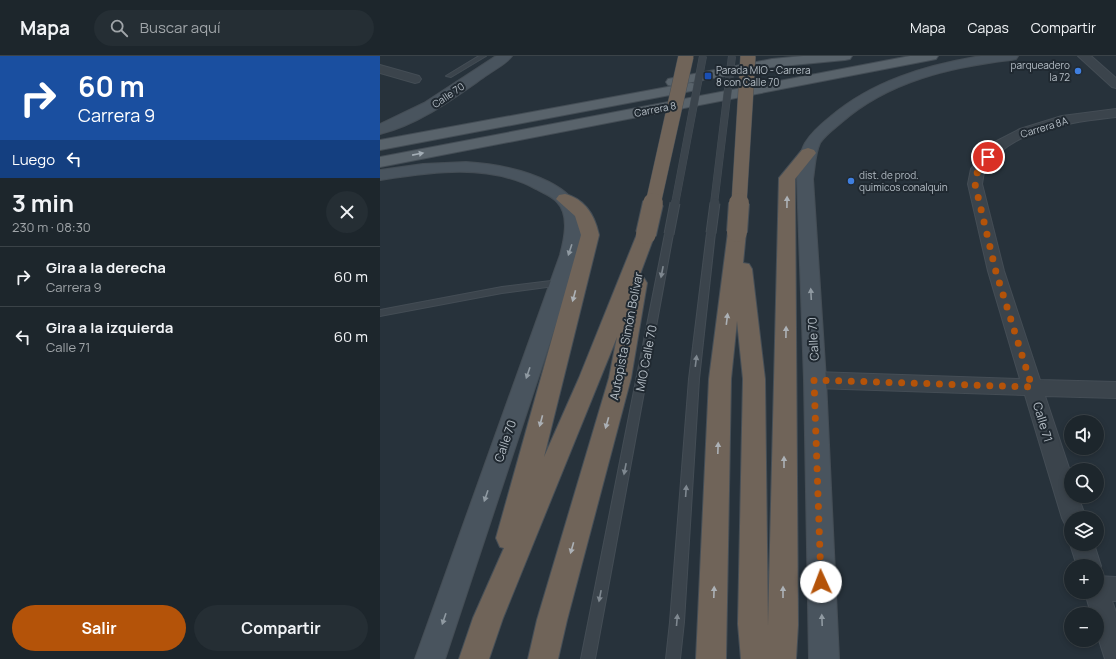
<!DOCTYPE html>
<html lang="es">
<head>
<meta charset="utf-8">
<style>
	:root { --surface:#1d262c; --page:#252e34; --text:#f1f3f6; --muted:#a0a5a9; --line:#3b4348; --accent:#b45309 }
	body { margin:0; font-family:Manrope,sans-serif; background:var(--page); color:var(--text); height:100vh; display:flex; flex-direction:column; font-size:15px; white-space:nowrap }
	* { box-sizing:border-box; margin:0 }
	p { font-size:13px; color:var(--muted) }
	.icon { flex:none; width:22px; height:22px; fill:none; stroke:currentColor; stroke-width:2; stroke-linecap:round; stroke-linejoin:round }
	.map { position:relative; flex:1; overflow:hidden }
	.drawer { display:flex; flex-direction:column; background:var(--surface); width:380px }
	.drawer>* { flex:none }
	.guide { background:#1a4fa0; color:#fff; overflow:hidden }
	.fabs { position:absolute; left:684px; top:359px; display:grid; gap:8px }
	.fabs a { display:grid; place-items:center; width:40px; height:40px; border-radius:50%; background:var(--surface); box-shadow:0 2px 6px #0003,0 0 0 1px var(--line); font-size:20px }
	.pin { position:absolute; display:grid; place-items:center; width:34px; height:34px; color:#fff; margin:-17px; border:2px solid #fff; border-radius:50%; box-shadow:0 1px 4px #0007 }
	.me { position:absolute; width:44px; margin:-22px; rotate:358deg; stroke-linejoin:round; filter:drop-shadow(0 0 3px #0008) }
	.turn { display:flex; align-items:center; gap:14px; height:84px; padding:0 12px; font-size:18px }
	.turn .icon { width:52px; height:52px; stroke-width:2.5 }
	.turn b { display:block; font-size:28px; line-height:34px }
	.then { display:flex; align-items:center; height:38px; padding:0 12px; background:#0003; gap:8px; font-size:15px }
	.round { display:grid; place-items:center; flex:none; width:42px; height:42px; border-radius:21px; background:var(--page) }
	.head { display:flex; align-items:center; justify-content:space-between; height:68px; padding:0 12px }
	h1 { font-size:24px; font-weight:700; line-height:30px }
	.button { display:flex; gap:8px; margin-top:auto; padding:8px 12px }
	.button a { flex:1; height:46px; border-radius:24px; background:var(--accent); color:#fff; font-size:16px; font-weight:700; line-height:46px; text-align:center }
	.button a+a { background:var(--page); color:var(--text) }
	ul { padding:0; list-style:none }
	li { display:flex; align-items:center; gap:12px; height:60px; padding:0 12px; border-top:1px solid var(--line) }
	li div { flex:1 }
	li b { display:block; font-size:15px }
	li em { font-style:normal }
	header { display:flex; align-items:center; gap:24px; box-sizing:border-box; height:56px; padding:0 20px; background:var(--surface); border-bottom:1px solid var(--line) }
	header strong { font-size:19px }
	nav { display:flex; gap:22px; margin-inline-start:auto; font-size:14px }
	.search { width:280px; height:36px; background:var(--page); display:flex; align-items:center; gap:10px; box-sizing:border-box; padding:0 14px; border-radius:22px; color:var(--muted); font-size:15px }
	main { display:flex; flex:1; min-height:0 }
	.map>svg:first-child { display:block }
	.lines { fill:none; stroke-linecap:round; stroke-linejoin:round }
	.lane-casing { stroke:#444d55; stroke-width:2 }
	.street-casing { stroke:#444d55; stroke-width:2 }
	.secondary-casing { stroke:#444d55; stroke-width:2 }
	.primary-casing { stroke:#444d55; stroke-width:2 }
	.highway-casing { stroke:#464f57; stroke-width:2 }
	.lane { fill:#3b444c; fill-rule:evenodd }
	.street { fill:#3b444c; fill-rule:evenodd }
	.secondary { fill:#49545e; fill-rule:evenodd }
	.primary { fill:#59636b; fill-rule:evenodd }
	.highway { fill:#706459; fill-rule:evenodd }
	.lane-bridge-far1-casing { stroke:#444d55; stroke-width:8; stroke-linecap:butt }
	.lane-bridge-casing { stroke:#444d55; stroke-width:11; stroke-linecap:butt }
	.highway-bridge-far1-casing { stroke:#464f57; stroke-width:16; stroke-linecap:butt }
	.highway-bridge-casing { stroke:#464f57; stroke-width:22; stroke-linecap:butt }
	.lane-bridge-far1 { stroke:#3b444c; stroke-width:7 }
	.lane-bridge { stroke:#3b444c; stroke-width:9 }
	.highway-bridge-far1 { stroke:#706459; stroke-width:15 }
	.highway-bridge { stroke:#706459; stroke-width:20 }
	.oneway { fill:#a3adb5 }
	.oneway2 { fill:#acb1b6 }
	.oneway3 { fill:#909aa2 }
	.oneway4 { fill:#7f8890 }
	.route { stroke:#b45309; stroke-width:7; stroke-dasharray:0 12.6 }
	.shop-dot { fill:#3f7fe0; stroke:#202931; stroke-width:1.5 }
	.transit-dot { fill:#1a4fb4; stroke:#202931; stroke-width:1.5 }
	.labels { text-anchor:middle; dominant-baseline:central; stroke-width:4; stroke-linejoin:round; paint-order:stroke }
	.far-poi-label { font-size:10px; fill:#b6bfc7; stroke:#202931; text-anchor:start }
	.far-street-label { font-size:10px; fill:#b6bfc7; stroke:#202931 }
	.street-label { font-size:12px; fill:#b6bfc7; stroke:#202931 }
</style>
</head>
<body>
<header>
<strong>Mapa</strong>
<div class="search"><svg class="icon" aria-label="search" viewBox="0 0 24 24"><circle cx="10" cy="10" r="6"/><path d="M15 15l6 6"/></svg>Buscar aquí</div>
<nav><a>Mapa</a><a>Capas</a><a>Compartir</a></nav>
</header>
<main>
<section class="drawer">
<div class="guide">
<div class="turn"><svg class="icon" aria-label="right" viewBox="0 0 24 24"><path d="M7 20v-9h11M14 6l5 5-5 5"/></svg><div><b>60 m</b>Carrera 9</div></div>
<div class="then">Luego<svg class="icon" aria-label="left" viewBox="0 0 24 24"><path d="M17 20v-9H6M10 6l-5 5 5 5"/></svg></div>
</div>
<div class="head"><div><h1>3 min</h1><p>230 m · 08:30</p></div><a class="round"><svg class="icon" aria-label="close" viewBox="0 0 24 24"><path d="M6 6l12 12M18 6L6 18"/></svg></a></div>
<ul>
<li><svg class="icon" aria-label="right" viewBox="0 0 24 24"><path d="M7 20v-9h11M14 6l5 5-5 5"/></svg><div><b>Gira a la derecha</b><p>Carrera 9</p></div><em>60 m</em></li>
<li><svg class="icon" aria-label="left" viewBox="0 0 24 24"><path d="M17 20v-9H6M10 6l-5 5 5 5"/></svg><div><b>Gira a la izquierda</b><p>Calle 71</p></div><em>60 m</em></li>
</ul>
<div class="button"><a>Salir</a><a>Compartir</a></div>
</section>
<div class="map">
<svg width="736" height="603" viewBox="0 0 736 603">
	<rect width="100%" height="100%" fill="#27323b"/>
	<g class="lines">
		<g class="lane-casing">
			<path id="lane" d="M99 0H106L71 21 66 20Z
				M331 174 335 177 319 323 304 566 300 603H286L290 566 309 323 327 177Z
				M289 175 293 178 215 603H201L285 178Z
				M179 224 182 225 184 227 182 229 122 237 0 260V254L122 231Z"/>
		</g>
		<g class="street-casing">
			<path id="street" d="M698 0H711L736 22V32L732 31Z
				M0 9 39 20 41 23 39 26 35 27 0 17Z
				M736 53V61C694 66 630 72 606 113 603 117 603 123 602 128L624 215 660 324 736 326V342L665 340 691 418V440H698L706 462H691V472L686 470 682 462 645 339 435 332 428 329 425 324 428 319 435 316 640 323 608 215 588 128 591 113 613 87 640 73 682 60Z
				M691 486V488H714L721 510 718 518 717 510H697L690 488Z
				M717 520 736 521V545H732L736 556V603H725L717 578V558H711L705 536H717Z"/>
		</g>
		<g class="secondary-casing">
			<path id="secondary" d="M116 0H132C126 8 115 13 107 19 74 42 40 68 0 78V68L44 47Z
				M601 0H638L636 3 631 4C571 11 509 25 462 66 455 72 445 79 440 87 435 98 435 111 433 123L446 324 459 603H429L424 324 417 123C418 111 419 98 425 87 431 77 440 69 450 61 492 25 546 9 601 0Z
				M86 106C116 108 143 113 169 126 202 143 209 163 199 199L65 603H35L180 199C184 184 190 159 177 146 172 140 163 137 156 133 108 107 52 116 0 124V114L43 108Z"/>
		</g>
		<g class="primary-casing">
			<path id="primary" d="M423 0H472L470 3 465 4 392 11 302 28 311 27 316 28 318 31 316 34 311 35 0 94V84L293 30 288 29 286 26 288 23 392 3Z
				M530 0H558L556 3 551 4 0 111V101Z"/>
		</g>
		<g class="highway-casing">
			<path id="highway" d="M428 92 434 94 436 97 415 123 418 569 416 603H361L358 568 363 323 357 265 351 323 346 603H316L329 323 348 176 351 172 357 170 363 172 366 176 363 207 369 208 372 213 385 323 388 570 399 122 422 94Z
				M185 138C205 143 215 160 219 179L164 401 199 322 257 178 259 174 266 172 273 174 275 178 259 221 264 222 267 227 251 322 187 564 178 603H148L157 564 229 322 237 281 123 562 109 603H79L93 562 124 492 120 491 116 482 201 179 195 160 176 143 179 139Z"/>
		</g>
		<use href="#lane" class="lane"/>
		<use href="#street" class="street"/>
		<use href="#secondary" class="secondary"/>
		<use href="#primary" class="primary"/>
		<use href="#highway" class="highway"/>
		<g class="lane-bridge-far1-casing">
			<path id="lane-bridge-far1" d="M295 148 323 0
				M334 148 352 0"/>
		</g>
		<g class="lane-bridge-casing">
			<path id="lane-bridge" d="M331 177 335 147
				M289 178 295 147"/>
		</g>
		<g class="highway-bridge-far1-casing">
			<path id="highway-bridge-far1" d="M273 148 306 0
				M359 148 368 0"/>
		</g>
		<g class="highway-bridge-casing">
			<path id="highway-bridge" d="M357 176 359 147
				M266 178 273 147"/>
		</g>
		<use href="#lane-bridge-far1" class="lane-bridge-far1"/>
		<use href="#lane-bridge" class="lane-bridge"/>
		<use href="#highway-bridge-far1" class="highway-bridge-far1"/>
		<use href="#highway-bridge" class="highway-bridge"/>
	</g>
	<defs><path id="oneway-solid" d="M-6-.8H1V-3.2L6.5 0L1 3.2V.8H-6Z"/></defs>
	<use class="oneway" href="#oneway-solid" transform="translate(38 98) rotate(-11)"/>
	<g class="oneway2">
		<use href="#oneway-solid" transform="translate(407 146) rotate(-89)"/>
		<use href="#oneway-solid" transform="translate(194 240) rotate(105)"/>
		<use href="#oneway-solid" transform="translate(347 263) rotate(-83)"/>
		<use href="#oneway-solid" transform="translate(406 276) rotate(-89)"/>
		<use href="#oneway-solid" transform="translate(161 365) rotate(105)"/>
		<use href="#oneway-solid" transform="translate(227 367) rotate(106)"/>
		<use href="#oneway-solid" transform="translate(338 392) rotate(-88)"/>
		<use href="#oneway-solid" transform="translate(404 406) rotate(-90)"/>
		<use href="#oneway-solid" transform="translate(192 492) rotate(106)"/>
		<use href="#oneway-solid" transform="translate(334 536) rotate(-88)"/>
		<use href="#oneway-solid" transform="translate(403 536) rotate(-90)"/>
	</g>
	<g class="oneway3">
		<use href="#oneway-solid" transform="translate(190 194) rotate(108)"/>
		<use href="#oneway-solid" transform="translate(431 238) rotate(-93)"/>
		<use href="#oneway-solid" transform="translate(148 317) rotate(109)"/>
		<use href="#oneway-solid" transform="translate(106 440) rotate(109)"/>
		<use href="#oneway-solid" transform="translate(64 563) rotate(109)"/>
		<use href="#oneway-solid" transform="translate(442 564) rotate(-92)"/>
	</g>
	<g class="oneway4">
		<use href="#oneway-solid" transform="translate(282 216) rotate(101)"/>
		<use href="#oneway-solid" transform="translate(316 305) rotate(-83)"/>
		<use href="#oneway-solid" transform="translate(245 413) rotate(101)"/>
		<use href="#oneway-solid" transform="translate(306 435) rotate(-86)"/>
		<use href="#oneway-solid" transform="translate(220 540) rotate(101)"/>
		<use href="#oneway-solid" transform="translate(297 564) rotate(-85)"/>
	</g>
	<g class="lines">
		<path class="route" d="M441 526 434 324 652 331 616 216 595 128 598 113 608 101"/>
	</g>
	<g class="shop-dot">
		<circle cx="698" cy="15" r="4"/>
		<circle cx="471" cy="125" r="4"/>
	</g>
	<rect class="transit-dot" x="324" y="16" width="8" height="8" rx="2"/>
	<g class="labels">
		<g class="far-poi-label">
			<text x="690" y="9" text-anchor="end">parqueadero<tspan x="690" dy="12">la 72</tspan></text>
			<text x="336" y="14">Parada MIO - Carrera<tspan x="336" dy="12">8 con Calle 70</tspan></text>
			<text x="479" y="119">dist. de prod.<tspan x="479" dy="12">quimicos conalquin</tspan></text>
		</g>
		<g class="far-street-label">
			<text transform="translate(68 39) rotate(-34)">Calle 70</text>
			<text transform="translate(275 53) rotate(-11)">Carrera 8</text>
			<text transform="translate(664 71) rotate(-17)">Carrera 8A</text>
		</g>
		<g class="street-label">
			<text transform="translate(246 280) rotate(-79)">Autopista Simón Bolívar</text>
			<text transform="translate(433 283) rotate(-93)">Calle 70</text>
			<text transform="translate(266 302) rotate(-79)">MIO Calle 70</text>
			<text transform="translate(663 366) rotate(73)">Calle 71</text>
			<text transform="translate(125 385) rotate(-71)">Calle 70</text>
		</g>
	</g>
</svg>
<div class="fabs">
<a><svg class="icon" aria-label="sound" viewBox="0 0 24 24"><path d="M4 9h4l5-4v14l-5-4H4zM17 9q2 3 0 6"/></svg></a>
<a><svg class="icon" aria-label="search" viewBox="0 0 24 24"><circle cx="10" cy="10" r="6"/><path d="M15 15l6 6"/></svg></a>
<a><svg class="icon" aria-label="layers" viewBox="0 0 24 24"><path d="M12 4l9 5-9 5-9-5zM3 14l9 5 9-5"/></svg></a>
<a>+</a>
<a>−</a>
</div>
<div class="pin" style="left:608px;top:101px;background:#d93025"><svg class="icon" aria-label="arrive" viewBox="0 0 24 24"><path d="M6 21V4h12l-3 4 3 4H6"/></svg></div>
<svg class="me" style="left:441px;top:526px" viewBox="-20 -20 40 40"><circle r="19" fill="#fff"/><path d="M0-13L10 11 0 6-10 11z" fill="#b45309"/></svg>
</div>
</main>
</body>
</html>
